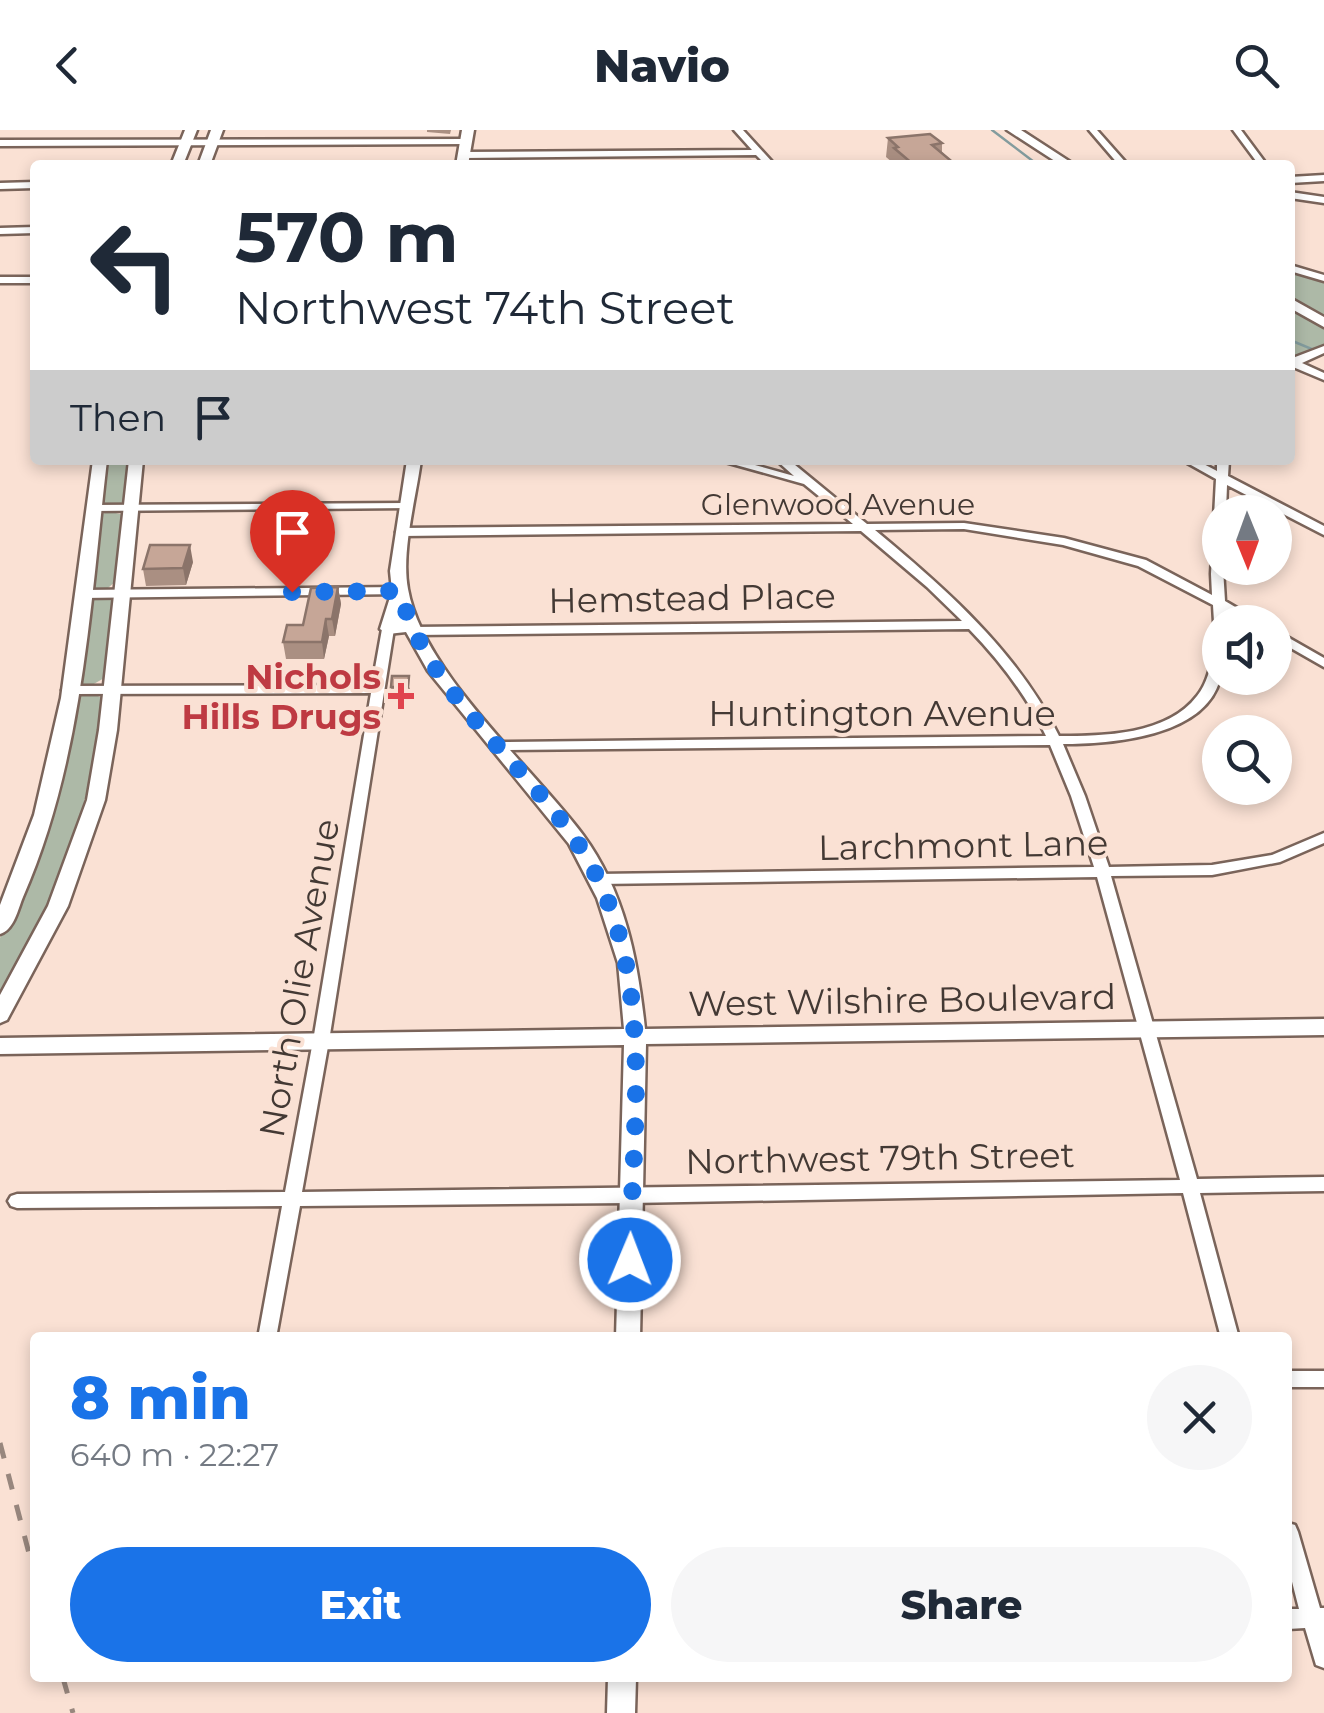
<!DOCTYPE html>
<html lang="en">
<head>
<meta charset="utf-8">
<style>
	:root { --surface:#fff; --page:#f6f6f7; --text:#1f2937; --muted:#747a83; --accent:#1a73e8 }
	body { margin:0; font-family:Montserrat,sans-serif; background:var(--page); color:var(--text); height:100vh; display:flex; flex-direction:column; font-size:38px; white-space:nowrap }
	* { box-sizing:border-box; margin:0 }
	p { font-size:32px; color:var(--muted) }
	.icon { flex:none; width:55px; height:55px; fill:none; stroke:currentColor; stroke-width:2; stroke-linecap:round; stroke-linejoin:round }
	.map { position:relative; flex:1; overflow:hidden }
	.side { position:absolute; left:30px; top:1202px; width:1262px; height:350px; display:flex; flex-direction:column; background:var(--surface); border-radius:10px; box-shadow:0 5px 15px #0003 }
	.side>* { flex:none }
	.hud { position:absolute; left:30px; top:30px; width:1265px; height:305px; border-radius:10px; box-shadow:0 5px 15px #0003; background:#fff; color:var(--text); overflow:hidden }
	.needle { width:65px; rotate:179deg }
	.fabs { position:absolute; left:1202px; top:365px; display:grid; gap:20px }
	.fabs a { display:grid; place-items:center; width:90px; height:90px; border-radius:50%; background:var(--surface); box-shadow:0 5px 15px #0003; font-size:50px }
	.pin { position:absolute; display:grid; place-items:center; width:85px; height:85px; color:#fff; margin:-102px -42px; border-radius:50% 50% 50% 0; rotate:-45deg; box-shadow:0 0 10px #0007 }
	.pin .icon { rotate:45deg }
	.me { position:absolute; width:110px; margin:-55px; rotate:1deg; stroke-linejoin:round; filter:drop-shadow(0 0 8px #0008) }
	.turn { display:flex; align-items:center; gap:35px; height:210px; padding:0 40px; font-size:45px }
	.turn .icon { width:130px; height:130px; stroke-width:2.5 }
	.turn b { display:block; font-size:70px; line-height:85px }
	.then { display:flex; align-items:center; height:95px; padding:0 40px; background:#0003; gap:20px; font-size:38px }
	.round { display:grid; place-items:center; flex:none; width:105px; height:105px; border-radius:52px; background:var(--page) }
	.overview { display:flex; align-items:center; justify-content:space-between; height:170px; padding:0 40px }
	h1 { font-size:60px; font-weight:800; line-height:75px; color:var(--accent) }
	.action { display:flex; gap:20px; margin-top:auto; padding:20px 40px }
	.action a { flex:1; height:115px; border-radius:60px; background:var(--accent); color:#fff; font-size:40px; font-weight:800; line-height:115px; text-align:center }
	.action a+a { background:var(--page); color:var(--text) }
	header { display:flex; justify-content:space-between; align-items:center; height:130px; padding:0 40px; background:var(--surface); font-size:45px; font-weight:800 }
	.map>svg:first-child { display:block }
	.green { fill:#adb9a7 }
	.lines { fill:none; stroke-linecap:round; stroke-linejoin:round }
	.stream { stroke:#839c9e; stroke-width:2.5 }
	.street-casing { stroke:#7a645a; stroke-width:5 }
	.secondary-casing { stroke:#7a645a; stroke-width:5 }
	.street { fill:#fff; fill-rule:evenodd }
	.secondary { fill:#fff; fill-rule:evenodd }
	.rail { stroke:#98877e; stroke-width:5; stroke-dasharray:16 16; stroke-linecap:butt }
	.wall { fill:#aa8f82 }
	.shaded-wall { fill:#8b746a }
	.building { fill:#c6a697; stroke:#8b746a; stroke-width:2.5 }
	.route { stroke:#1a73e8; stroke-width:18; stroke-dasharray:0 32.4 }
	.health-dot { fill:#e0444e; stroke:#fae1d4; stroke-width:4 }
	.labels { text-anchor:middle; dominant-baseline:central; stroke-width:8; stroke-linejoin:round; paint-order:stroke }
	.far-street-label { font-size:30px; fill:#433934; stroke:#fae1d4 }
	.street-label { font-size:35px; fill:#433934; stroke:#fae1d4 }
	.health-label { font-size:35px; font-weight:bold; fill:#be3a42; stroke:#fae1d4; text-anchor:end }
</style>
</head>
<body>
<header><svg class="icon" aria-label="back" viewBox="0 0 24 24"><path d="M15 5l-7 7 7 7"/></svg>Navio<svg class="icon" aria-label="search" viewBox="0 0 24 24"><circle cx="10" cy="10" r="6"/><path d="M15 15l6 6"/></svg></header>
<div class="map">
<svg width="1324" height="1583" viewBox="0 0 1324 1583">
	<rect width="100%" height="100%" fill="#fae1d4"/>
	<path class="green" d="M1290 141 1324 151V189L1290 168Z
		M1290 175 1324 196V215L1294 229 1290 228Z
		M105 330H131L126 370C118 376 107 377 99 370Z
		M108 381 124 385 116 451 108 458H93L97 388Z
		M107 467 114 471 106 547 92 555 80 554 88 471Z
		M90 563 103 568C90 683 58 768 0 867V808L25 757 78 567Z"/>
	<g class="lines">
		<path class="stream" d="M992 0 1038 35
			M1290 210 1324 224"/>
		<g class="street-casing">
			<path id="street" d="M734 0H743L775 35H766L756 25 464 28 460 25 464 22 752 20Z
				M1089 0H1097L1128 35H1119Z
				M1233 0H1241L1267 35H1259Z
				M469 9 470 11 466 14 0 16V10Z
				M1324 45V51L1290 53V47Z
				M35 52V58L0 59V53Z
				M1290 62 1324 67V73L1290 68Z
				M35 97V103L0 104V98Z
				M1290 135 1324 145V151L1290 141Z
				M0 147H35V153H0Z
				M1324 216V223L1302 233 1324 243V250L1293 237 1290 238V229Z
				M718 330H737L794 346 776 330H789L867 394 964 393 1064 408 1146 430 1212 465 1211 444 1216 349 1182 330H1196L1217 341V330H1229L1228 346 1324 396V405L1320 403 1227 355 1226 382H1220V438H1223L1225 471 1261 492H1247L1226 482V492H1220V496L1214 492 1213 475 1138 436 1063 415 964 399 875 400C946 459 1018 522 1059 606 1104 606 1167 605 1197 566 1207 554 1210 538 1214 523L1220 519C1220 528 1222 542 1220 549 1205 607 1111 614 1063 614L1085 666 1109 737 1212 735 1272 725 1324 703V713L1280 732 1212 745 1111 746 1197 1049 1324 1047V1061L1200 1063 1239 1208H1221L1183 1063 631 1073 300 1076 276 1208H258L282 1076 17 1078 11 1076 8 1071 11 1066 17 1064 285 1062 313 911 371 563 69 564 62 560 69 556 372 555 382 499 388 495 394 499 329 911 302 1062 1180 1050 1097 747 598 754 591 749 598 744 1094 737 1071 666 1050 615 499 620 492 616 499 612 1046 606C1027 566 1000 531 969 499L414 505 408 501 414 497 962 491 927 457 861 401 402 406 396 402 402 398 853 394 804 354Z
				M406 373 410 374V378L94 381 88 378 94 375Z
				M400 457 404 458V464L82 468 76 464 82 460Z
				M1275 500 1324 528V537L1275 509Z
				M1288 1241H1324V1257H1288Z
				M1288 1393 1295 1395 1298 1402 1320 1478H1324V1538L1316 1535 1305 1498 1288 1499V1479H1299L1288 1436Z"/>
		</g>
		<g class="secondary-casing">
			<path id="secondary" d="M185 0H197L183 35H171Z
				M211 0H223L210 35H198Z
				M462 0H474L468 35H456Z
				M1007 0H1021L1075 35H1061Z
				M1290 168 1324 187V197L1290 178Z
				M93 330H107C90 476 83 630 23 767 18 779 14 800 0 804V775L34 685 61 568Z
				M129 330H143L117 600 105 670 68 776 7 890 0 893V865L48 776 87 670 99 600Z
				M407 330H421C416 368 401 422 408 459 422 541 532 637 583 705 625 762 638 831 645 899L1324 889V905L646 914 640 1208H616L624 915 0 924V908L624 899 618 833 597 768 569 714 428 541 406 502 388 504 380 499 392 461 390 441Z
				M608 1548H636L635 1583H607Z"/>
		</g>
		<use href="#street" class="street"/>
		<use href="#secondary" class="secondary"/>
		<path class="rail" d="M0 1313 35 1446
			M63 1548 73 1583"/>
	</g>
	<path class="wall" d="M427 0H451L450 4 427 2Z
		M888 8 942 13V22L956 35H893V33L886 27Z
		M193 432 186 455 146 456 143 439Z
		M338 457 341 474 335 506H329L324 529H286L283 512 303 495Z
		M392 546 410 558 409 568H392L391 557Z"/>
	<path class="shaded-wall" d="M190 415 193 432 186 455 183 438Z
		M338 457 341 474 335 506 332 489Z
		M326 489 329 506 324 529 322 512Z"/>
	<path class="building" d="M930 4 942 13 932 15 956 35H914L894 18 898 17 888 8Z
		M150 415H190L183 438 143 439Z
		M338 457 332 489H326L322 512H283L287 495H303L311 458Z
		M392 546H409L408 557H391Z"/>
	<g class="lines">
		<path class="route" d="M292 462 400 461C424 557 519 628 574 708 660 831 632 988 630 1130"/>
	</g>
	<path class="health-dot" d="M396 551h10v10h10v10h-10v10h-10v-10h-10v-10h10z"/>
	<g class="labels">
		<g class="far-street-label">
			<text x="838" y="374">Glenwood Avenue</text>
		</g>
		<g class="street-label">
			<text transform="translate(692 468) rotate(-1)">Hemstead Place</text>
			<text x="882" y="583">Huntington Avenue</text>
			<text transform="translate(963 715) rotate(-1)">Larchmont Lane</text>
			<text transform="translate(299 848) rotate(-80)">North Olie Avenue</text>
			<text transform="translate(902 870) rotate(-1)">West Wilshire Boulevard</text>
			<text transform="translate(880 1028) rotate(-1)">Northwest 79th Street</text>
		</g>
		<g class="health-label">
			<text x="381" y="546">Nichols<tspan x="381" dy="40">Hills Drugs</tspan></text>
		</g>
	</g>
</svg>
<div class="fabs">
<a><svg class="needle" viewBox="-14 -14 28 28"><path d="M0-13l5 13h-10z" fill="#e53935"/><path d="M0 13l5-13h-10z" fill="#747a83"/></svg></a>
<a><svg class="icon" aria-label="sound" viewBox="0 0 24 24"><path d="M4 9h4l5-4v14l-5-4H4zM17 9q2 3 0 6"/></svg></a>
<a><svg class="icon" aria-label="search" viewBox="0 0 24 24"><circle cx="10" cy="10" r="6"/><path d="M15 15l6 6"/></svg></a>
</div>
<div class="pin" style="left:292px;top:462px;background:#d93025"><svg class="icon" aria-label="arrive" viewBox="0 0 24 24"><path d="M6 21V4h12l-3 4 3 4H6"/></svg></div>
<svg class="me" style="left:630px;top:1130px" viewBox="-20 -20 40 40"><circle r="17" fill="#1a73e8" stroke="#fff" stroke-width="3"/><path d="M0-11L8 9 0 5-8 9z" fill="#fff"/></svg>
<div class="hud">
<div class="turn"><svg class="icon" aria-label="left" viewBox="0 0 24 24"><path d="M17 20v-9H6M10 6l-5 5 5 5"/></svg><div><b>570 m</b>Northwest 74th Street</div></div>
<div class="then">Then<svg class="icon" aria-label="arrive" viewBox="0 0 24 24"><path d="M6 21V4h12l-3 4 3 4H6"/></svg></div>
</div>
<section class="side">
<div class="overview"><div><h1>8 min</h1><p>640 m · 22:27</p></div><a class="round"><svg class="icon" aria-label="close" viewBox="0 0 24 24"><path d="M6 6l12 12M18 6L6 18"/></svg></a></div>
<div class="action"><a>Exit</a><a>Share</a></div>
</section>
</div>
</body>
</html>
